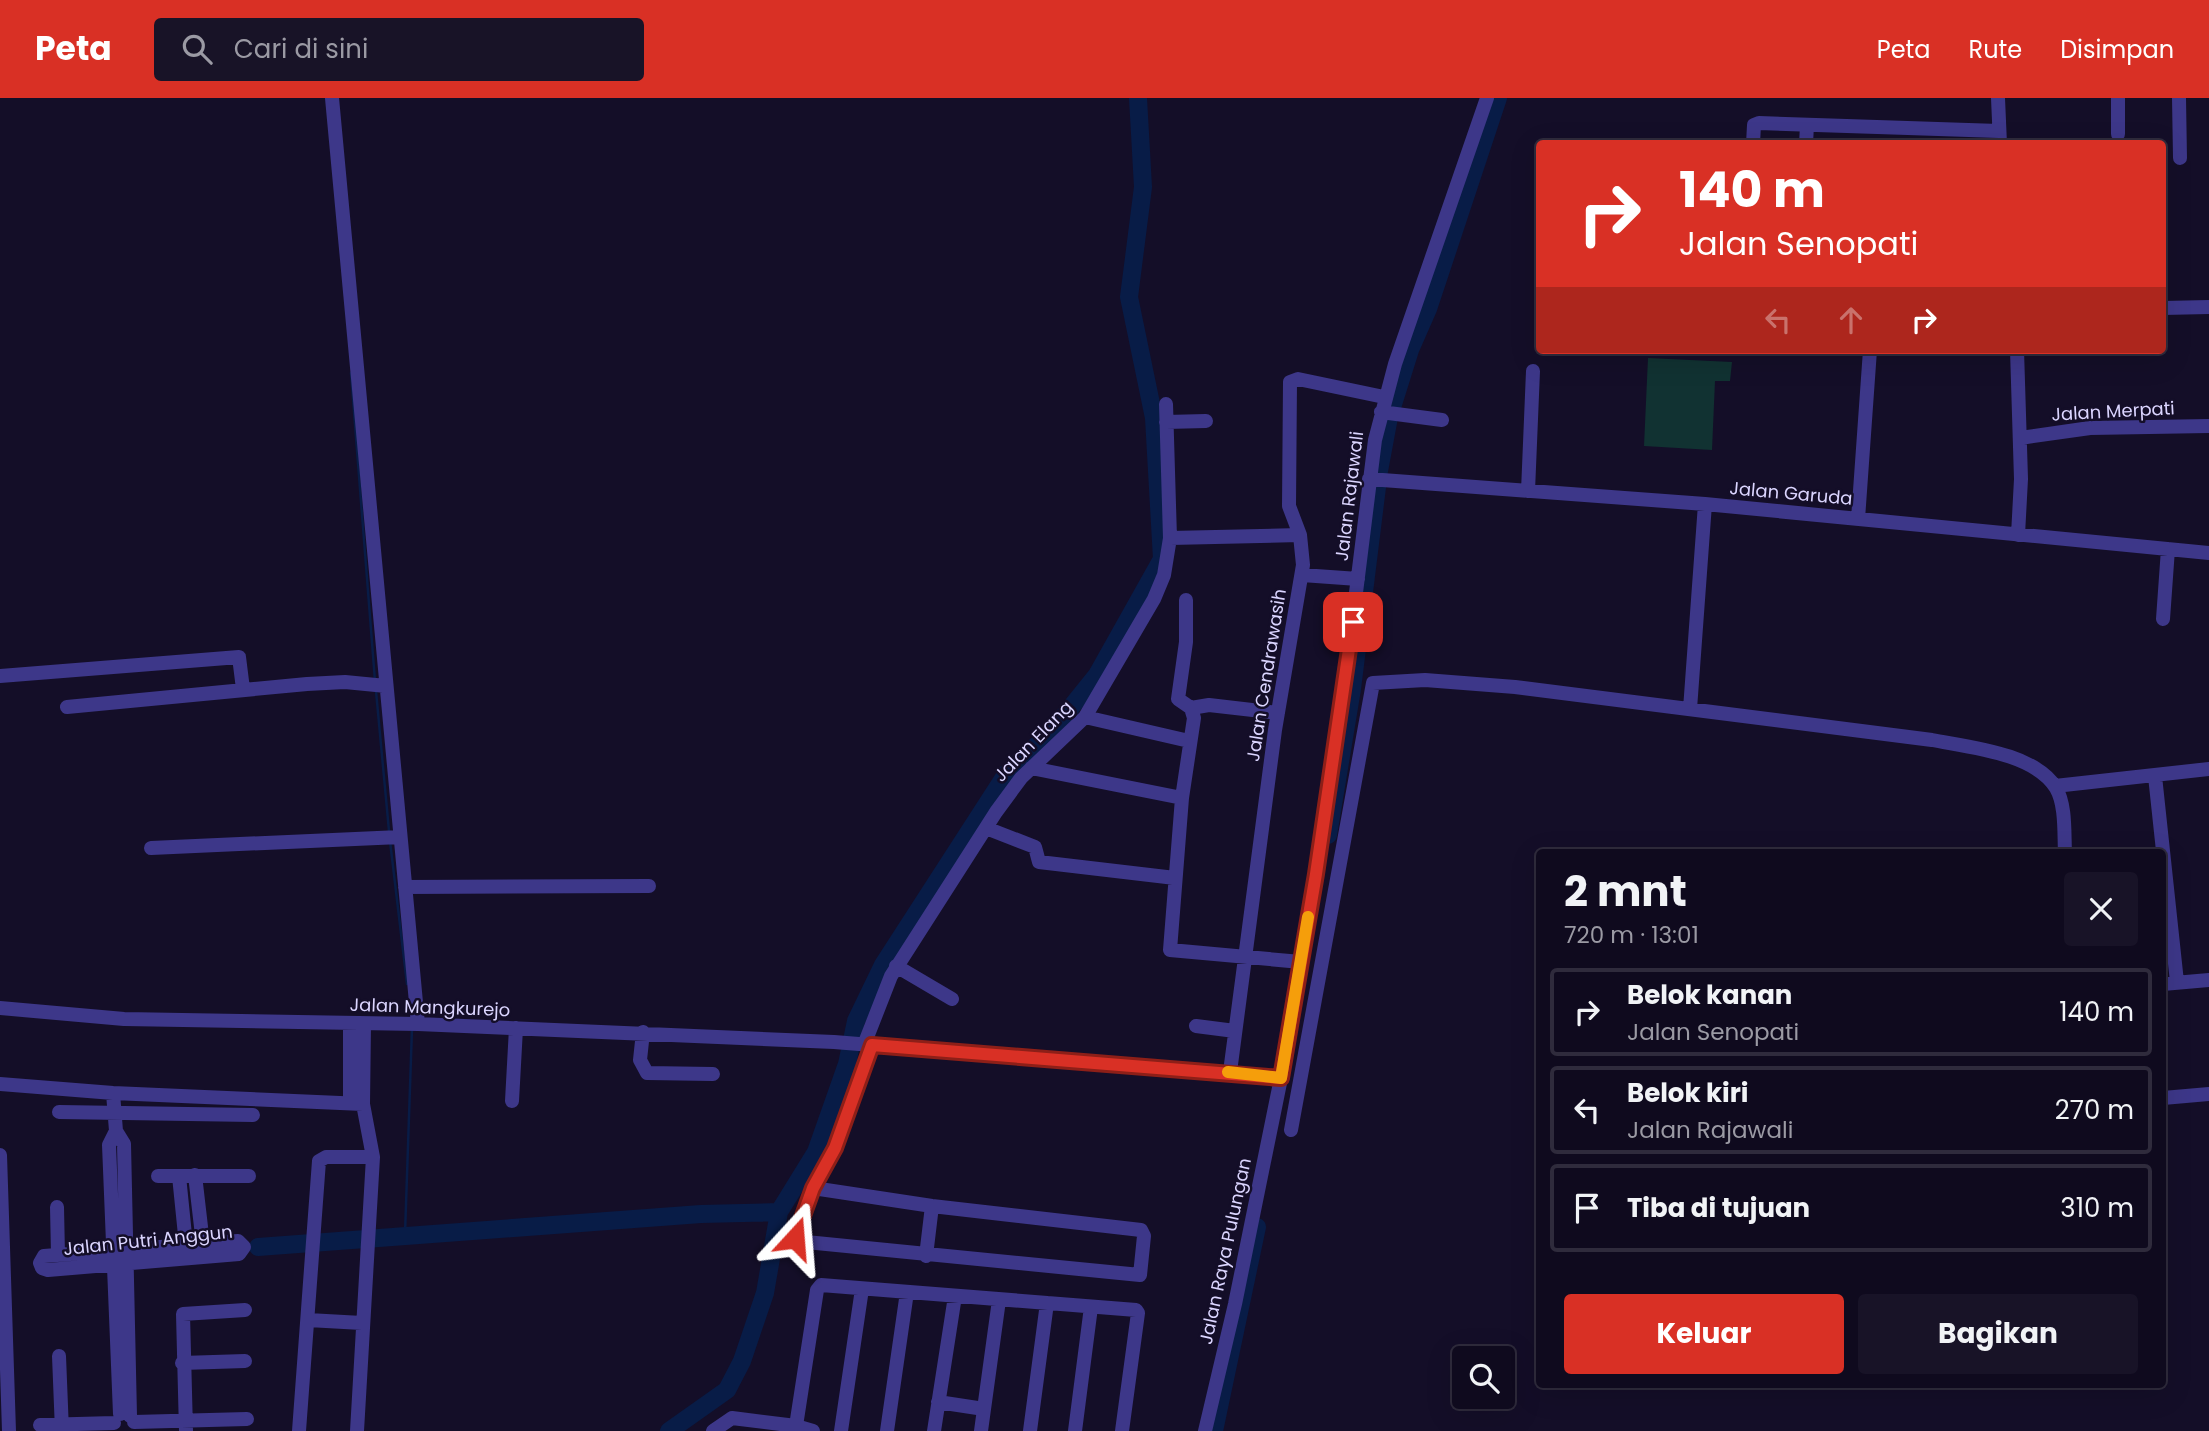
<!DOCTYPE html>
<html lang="id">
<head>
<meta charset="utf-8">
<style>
	:root { --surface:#0f0a1e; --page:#181327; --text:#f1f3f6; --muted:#9b9aa4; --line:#2f2b3c; --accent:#d93025 }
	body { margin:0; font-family:Poppins,sans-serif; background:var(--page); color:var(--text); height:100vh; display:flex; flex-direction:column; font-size:26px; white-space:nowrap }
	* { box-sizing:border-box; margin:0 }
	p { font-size:23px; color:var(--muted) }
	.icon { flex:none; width:38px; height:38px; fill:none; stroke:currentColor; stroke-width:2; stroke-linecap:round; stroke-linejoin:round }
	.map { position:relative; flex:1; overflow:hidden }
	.panel { position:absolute; left:1536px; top:751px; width:630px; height:539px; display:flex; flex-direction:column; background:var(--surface); border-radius:7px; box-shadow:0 7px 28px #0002,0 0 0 2px var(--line) }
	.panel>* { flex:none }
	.guide { position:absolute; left:1536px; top:42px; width:630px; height:214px; border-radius:7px; box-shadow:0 7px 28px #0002,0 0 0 2px var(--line); background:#d93025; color:#fff; overflow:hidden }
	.controls { position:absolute; left:1452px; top:1248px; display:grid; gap:14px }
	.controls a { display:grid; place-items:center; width:63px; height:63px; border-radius:7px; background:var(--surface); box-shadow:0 7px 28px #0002,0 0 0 2px var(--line); font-size:35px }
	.pin { position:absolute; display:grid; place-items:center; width:60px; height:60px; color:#fff; margin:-30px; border-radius:14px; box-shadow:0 4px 10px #0006 }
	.me { position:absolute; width:77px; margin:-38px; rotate:19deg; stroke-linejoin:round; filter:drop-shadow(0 0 5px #0008) }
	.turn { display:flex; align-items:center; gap:24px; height:147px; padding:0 28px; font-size:32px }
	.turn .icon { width:91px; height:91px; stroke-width:2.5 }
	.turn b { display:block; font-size:49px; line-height:60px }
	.lanes { display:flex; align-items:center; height:66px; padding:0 28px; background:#0003; justify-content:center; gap:35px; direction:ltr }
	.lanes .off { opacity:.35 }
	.round { display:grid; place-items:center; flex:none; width:74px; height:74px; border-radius:7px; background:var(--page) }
	.headline { display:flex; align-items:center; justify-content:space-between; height:119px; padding:0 28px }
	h1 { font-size:42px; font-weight:700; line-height:52px }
	.action { display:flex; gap:14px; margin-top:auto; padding:14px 28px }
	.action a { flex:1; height:80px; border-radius:7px; background:var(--accent); color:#fff; font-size:28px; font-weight:700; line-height:80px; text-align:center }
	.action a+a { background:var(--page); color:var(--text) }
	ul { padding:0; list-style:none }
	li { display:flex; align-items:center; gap:21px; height:88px; margin:0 14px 10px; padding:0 14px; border:4px solid var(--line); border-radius:7px }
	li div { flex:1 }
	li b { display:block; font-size:26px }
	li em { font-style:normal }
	header { display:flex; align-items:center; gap:42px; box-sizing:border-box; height:98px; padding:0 35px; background:var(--accent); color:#fff }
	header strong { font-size:33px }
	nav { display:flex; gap:38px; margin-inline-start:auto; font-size:24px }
	.search { width:490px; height:63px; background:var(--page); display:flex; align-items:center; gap:18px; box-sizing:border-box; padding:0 24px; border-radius:7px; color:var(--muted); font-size:26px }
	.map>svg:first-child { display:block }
	.green { fill:#113232 }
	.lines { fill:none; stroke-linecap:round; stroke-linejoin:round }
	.stream { stroke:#081c47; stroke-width:2.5 }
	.river { stroke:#081c47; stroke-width:18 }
	.minor { stroke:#3d3789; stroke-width:14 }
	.route-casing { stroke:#8d1f18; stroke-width:18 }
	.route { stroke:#d93025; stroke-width:12 }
	.slow { stroke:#f59e0b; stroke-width:12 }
	.labels { text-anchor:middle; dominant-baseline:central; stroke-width:5; stroke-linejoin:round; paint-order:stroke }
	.street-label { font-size:18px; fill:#dbd5ff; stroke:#140e28 }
</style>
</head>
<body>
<header>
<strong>Peta</strong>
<div class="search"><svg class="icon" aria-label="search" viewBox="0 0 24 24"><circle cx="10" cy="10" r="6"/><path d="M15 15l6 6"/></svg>Cari di sini</div>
<nav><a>Peta</a><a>Rute</a><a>Disimpan</a></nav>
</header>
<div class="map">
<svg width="2209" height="1333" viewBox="0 0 2209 1333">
	<rect width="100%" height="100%" fill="#140e28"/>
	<path class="green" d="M1648 260 1732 264 1730 283H1715L1712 352 1644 348Z"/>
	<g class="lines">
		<path class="stream" d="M351 275 375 583
			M376 593 389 733
			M390 743 407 886
			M405 1136 412 930"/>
		<path class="river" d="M1328 737 1352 591 1379 373 1389 319 1410 252 1428 211 1498 0
			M258 1149 701 1116 779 1114
			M669 1333 727 1292 742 1263 765 1195 779 1114 816 1054 847 966 856 923 883 867 1007 675 1052 633 1097 577 1162 461 1154 320 1129 199 1143 89 1138 0
			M1214 1333 1257 1129"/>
		<path class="minor" d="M332 0 418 926
			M1998 0 2000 46
			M2118 0V36
			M2179 0 2180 60
			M1753 46 1754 27 1759 25 1999 33
			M1806 46 1807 27
			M2163 210 2209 209
			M2017 252 2021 381 2018 437
			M1381 314 1442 322
			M1166 324 1206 323
			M2020 340 2090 330 2209 328
			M1369 381 1705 406 2209 455
			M1528 393 1533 273
			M1858 421 1870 252
			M1170 440 1300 437
			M1302 477 1358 481
			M1186 502V544L1178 601 1191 610 1194 620 1182 700 1170 852 1301 864
			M2163 521 2168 451
			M0 578 239 559 243 591
			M67 609 307 586 345 584 386 588
			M1191 610 1209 607 1278 615
			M1690 611 1705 406
			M1085 619 1189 643
			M1031 670 1182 700
			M2155 678 2177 884
			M2055 688 2209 671
			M986 730 1035 749 1039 764 1175 780
			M151 750 400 739
			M405 789 649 788
			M896 868 952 901
			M2163 886 2209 882
			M0 910 124 921 418 926 834 944 1281 980
			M350 925V1005
			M1196 928 1235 933
			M643 934 640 962 647 975 713 976
			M864 947 891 878 996 714 1021 680 1085 619 1154 501 1164 477 1170 440 1166 306
			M1230 974 1275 632 1303 467 1300 437 1289 408 1290 284 1298 281 1384 299
			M0 986 113 995 363 1006
			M113 995 116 1033 109 1047 120 1316
			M2163 1000 2209 996
			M512 1003 516 930
			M59 1014 253 1017
			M1291 1032 1373 585 1425 582 1515 589 1932 642C1968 649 2035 655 2056 690 2066 707 2064 735 2065 754
			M116 1033 124 1046 130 1318
			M0 1057 9 1333
			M195 1077 203 1146
			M158 1078H249
			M179 1078 186 1147
			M813 1090 932 1108 1141 1132 1144 1138 1140 1177 796 1143 813 1090 835 1050 871 947
			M57 1109 58 1157
			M238 1143 244 1149 239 1156 48 1172 42 1170 40 1165 44 1158Z
			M926 1158 932 1108
			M308 1222 362 1225
			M59 1258 62 1333
			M182 1265 245 1263
			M938 1304 984 1311
			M134 1324 247 1321
			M40 1327 114 1325
			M796 1328 817 1192 821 1187 1136 1212 1138 1215 1122 1333
			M186 1333 183 1216 245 1212
			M299 1333 319 1063 326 1059H373
			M357 1333 373 1059 363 1006 364 926
			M713 1333 732 1320 796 1328 813 1333
			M841 1333 862 1191
			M887 1333 907 1194
			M934 1333 955 1198
			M981 1333 999 1202
			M1030 1333 1047 1205
			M1075 1333 1091 1209
			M1205 1333 1235 1206 1281 980 1316 776 1345 583 1375 342 1395 266 1487 0"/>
	</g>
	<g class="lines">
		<g class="route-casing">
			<path id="route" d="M795 1140 813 1090 835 1050 872 947 1281 980 1316 776 1353 524"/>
		</g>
		<use href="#route" class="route"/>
		<path class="slow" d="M1228 974 1281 980 1308 819"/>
	</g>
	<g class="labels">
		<g class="street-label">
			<text transform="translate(2113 313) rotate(-3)">Jalan Merpati</text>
			<text transform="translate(1791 395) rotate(5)">Jalan Garuda</text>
			<text transform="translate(1349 398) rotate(-83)">Jalan Rajawali</text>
			<text transform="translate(1266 577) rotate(-81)">Jalan Cendrawasih</text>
			<text transform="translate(1033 643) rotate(-46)">Jalan Elang</text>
			<text transform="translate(430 909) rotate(2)">Jalan Mangkurejo</text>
			<text transform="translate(148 1142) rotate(-6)">Jalan Putri Anggun</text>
			<text transform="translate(1225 1153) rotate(-78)">Jalan Raya Pulungan</text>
		</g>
	</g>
</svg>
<div class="controls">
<a><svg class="icon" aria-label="search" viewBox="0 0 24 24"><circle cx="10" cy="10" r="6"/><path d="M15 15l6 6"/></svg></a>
</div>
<div class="pin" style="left:1353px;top:524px;background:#d93025"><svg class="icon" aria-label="arrive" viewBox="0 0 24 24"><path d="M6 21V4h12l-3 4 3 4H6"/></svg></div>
<svg class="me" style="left:795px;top:1140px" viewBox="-20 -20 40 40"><path d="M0-17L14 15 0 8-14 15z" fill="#d93025" stroke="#fff" stroke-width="4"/></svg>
<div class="guide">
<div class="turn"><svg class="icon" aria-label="right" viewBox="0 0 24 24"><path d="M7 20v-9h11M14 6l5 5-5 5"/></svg><div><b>140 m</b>Jalan Senopati</div></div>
<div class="lanes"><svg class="icon off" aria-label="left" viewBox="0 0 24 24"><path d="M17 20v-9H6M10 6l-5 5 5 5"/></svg><svg class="icon off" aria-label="ahead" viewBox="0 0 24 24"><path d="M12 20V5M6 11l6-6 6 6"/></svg><svg class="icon" aria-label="right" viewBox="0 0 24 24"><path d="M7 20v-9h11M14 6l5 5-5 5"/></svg></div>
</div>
<section class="panel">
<div class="headline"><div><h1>2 mnt</h1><p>720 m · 13:01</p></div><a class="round"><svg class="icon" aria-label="close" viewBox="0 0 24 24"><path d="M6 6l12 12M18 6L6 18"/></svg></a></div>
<ul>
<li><svg class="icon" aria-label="right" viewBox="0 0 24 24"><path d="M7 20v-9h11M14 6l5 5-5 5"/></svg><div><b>Belok kanan</b><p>Jalan Senopati</p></div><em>140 m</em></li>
<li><svg class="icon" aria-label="left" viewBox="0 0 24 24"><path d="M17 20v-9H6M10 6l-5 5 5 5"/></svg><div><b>Belok kiri</b><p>Jalan Rajawali</p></div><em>270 m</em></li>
<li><svg class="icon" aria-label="arrive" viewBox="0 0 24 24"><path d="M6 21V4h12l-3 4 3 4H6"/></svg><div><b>Tiba di tujuan</b></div><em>310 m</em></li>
</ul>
<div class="action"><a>Keluar</a><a>Bagikan</a></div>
</section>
</div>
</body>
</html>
